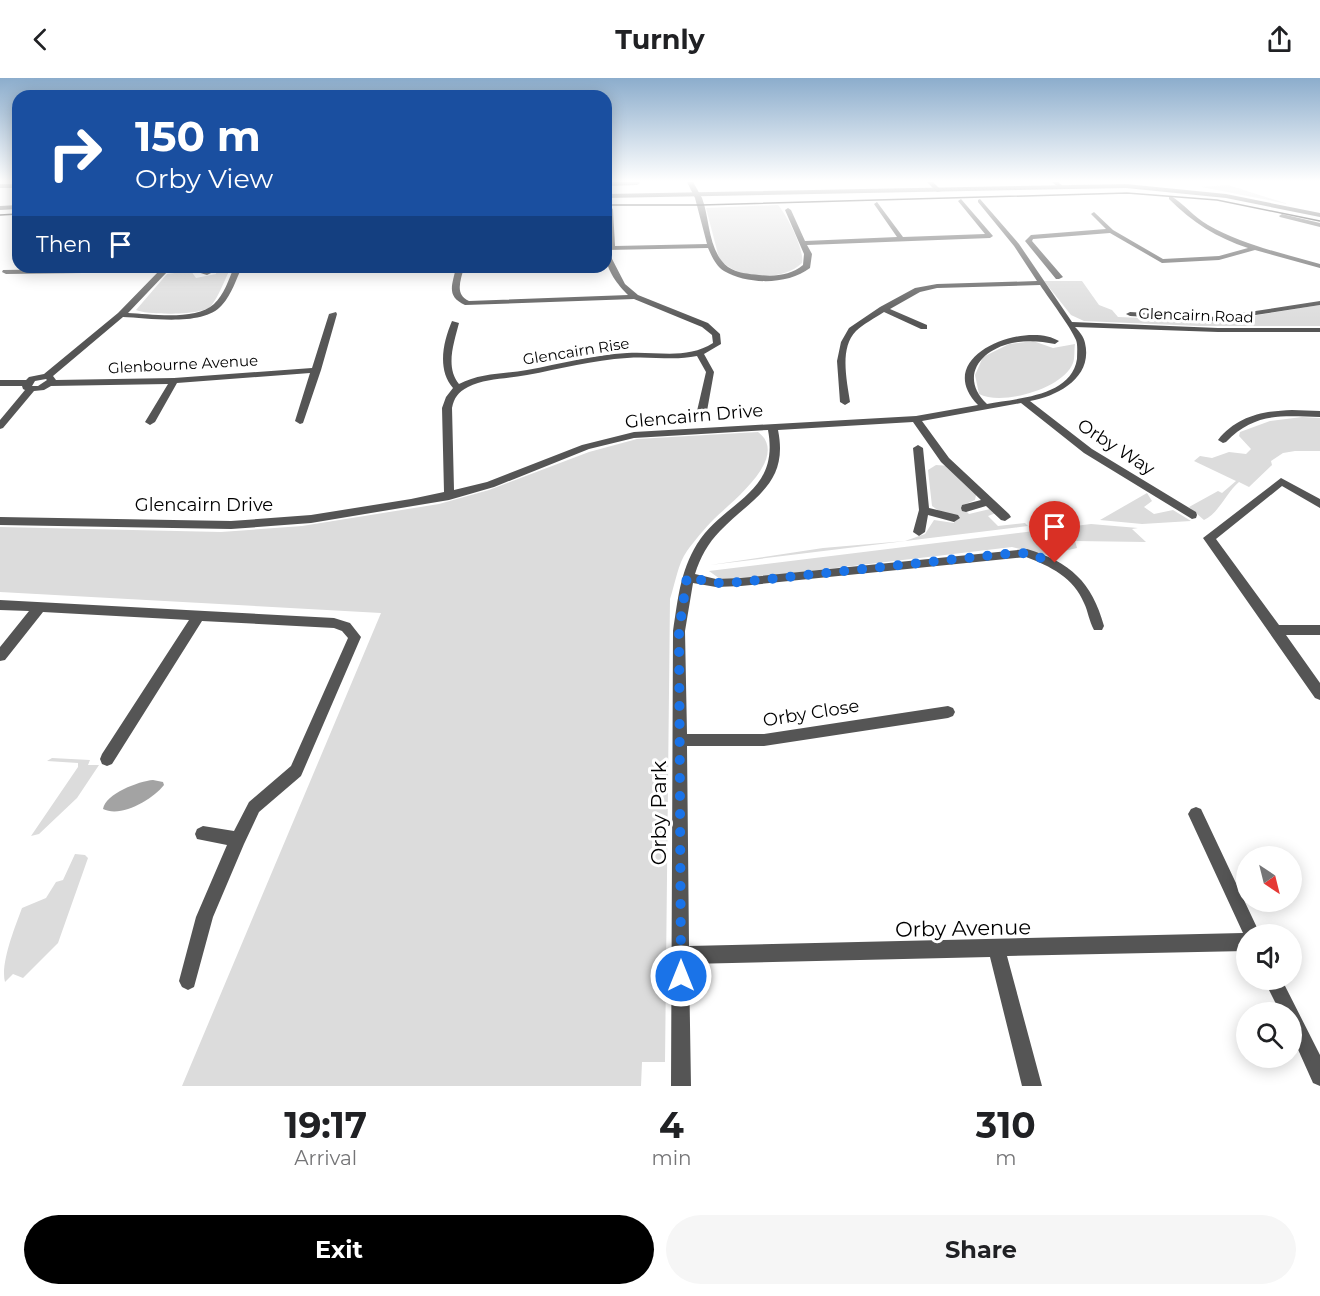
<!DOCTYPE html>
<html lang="en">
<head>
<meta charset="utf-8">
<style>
	:root { --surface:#fff; --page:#f6f6f6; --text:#202124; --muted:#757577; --accent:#000 }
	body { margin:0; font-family:Montserrat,sans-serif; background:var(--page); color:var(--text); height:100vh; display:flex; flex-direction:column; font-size:22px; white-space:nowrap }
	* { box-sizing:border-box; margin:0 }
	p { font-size:20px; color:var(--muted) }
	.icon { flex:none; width:33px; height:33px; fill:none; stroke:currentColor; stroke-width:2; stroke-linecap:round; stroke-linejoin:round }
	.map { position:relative; height:1008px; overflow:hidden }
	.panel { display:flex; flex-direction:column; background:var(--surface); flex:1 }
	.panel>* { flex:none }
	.guide { position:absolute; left:12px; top:12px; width:600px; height:183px; border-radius:18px; box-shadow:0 3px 15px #0003; background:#1a4fa0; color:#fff; overflow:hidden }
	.needle { width:39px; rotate:145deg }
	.fabs { position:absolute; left:1236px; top:768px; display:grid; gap:12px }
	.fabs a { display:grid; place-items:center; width:66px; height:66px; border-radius:50%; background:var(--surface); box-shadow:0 3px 15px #0003; font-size:30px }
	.pin { position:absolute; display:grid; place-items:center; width:51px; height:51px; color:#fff; margin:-62px -26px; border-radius:50% 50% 50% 0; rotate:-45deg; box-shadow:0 0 6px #0007 }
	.pin .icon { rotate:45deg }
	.me { position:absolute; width:66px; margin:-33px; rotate:0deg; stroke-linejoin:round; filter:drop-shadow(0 0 4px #0008) }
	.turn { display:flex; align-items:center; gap:21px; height:126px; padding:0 24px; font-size:27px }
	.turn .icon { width:78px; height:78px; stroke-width:2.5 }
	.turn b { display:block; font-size:42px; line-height:51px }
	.then { display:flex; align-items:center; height:57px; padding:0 24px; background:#0003; gap:12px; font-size:22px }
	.eta { display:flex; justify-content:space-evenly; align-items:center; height:102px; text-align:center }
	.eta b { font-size:36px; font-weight:700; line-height:42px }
	.button { display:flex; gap:12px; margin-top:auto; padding:12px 24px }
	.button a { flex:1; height:69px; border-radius:36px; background:var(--accent); color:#fff; font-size:24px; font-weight:700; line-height:69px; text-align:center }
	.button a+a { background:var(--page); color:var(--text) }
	header { display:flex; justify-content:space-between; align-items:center; height:78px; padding:0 24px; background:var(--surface); font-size:27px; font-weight:700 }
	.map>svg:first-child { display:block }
	.green { fill:#dcdcdc }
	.water { fill:#a3a3a3 }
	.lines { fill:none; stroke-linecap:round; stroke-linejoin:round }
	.minor { fill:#555; fill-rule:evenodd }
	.tertiary { fill:#555; fill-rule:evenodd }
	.tram { stroke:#000; stroke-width:1.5 }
	.route { stroke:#1a73e8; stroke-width:10; stroke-dasharray:0 18 }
	.labels { text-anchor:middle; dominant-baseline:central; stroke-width:6; stroke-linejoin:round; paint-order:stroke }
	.far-street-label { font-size:15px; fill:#000; stroke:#fff }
	.street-label { font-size:18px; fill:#000; stroke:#fff }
	.near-street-label { font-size:21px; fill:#000; stroke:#fff }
</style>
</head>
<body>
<header><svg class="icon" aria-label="back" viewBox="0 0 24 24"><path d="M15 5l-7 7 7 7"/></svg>Turnly<svg class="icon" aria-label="share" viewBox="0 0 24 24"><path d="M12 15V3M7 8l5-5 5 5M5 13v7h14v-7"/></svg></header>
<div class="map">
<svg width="1320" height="1008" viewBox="0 0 1320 1008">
	<rect width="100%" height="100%" fill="#fff"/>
	<path class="green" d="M1228 107 1288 126 1201 109Z
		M778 127C787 137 805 173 802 185 783 204 735 202 719 180L706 130Z
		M218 189H231C225 201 219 218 211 228 202 238 147 237 136 232L167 196 191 193 196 200 216 196Z
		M1044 203H1082L1099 227 1112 232 1118 239 1220 243 1320 227V248H1199L1084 243 1071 237Z
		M1033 263 1053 270 1075 266C1074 272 1075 280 1073 285 1063 311 1002 328 979 316L975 297 983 279 1009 266Z
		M1302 339 1320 340V373H1295L1283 375 1271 383 1272 387 1249 409 1239 404C1226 415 1219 435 1204 442L1189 429 1218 413 1222 415 1236 403 1194 383 1200 378 1212 380 1229 374 1246 376 1251 371 1239 358 1240 354 1270 343Z
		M758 354C791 379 731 424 714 441 705 450 695 462 687 473 678 485 675 506 670 521L665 984H642L641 1008H182L381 535 0 514V449L221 454 302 448 439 426 489 412 589 374 637 361Z
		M936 387 950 388 976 417 975 422 961 428 969 436 990 431 996 435 988 438 998 448 1025 445 1028 448 710 487 823 470 905 463 925 456 934 442 954 445V437L939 433 932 428 928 392Z
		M1147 415 1152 423 1144 429 1154 436 1173 432 1191 443 1142 446 1100 442Z
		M1091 446 1138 450 1132 451 1146 464 1075 463 1077 470 1046 477 1012 469 735 502 720 501 709 493Z
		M52 680 90 682 88 687H99L77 720 39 756 31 758 78 689V685L47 683Z
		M75 776 85 777 88 780 58 865 23 900 13 896 5 904C0 886 15 849 22 830L46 820 56 804 63 802Z"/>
	<path class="water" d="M153 702 163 704 164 707C152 722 121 740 103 731 105 716 139 703 153 702Z"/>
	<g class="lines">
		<path class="minor" d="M606 104H639L640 105 637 107 606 108Z
			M687 104H693C696 109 699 115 702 120 710 141 708 174 728 189 737 195 749 196 759 197 775 199 791 197 803 187L804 176 785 132 788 130 791 132 805 163 897 159 874 126 877 124 903 159 985 156 958 123 961 121 993 158 990 160 807 167 812 176 810 190C788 207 748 207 724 193 716 188 712 179 708 170L606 172V168H608L607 131 610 129 613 131 615 168 707 166 695 120Z
			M927 104H933L942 113 937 114Z
			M1052 104H1058L1064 109 1059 110Z
			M0 106H18V110H0Z
			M1171 118C1184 126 1194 139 1208 147 1243 167 1282 175 1320 186V190L1255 172 1219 182 1162 185 1110 155 1033 161 1032 163 1063 199 1059 201H1056L1025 163 1031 157 1106 151 1091 136 1094 134 1113 152 1163 181 1219 178 1248 170C1217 160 1192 144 1169 121V119Z
			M980 121 1019 166 1072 244 1218 250H1320V254H1218L1075 249C1079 253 1084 259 1085 265 1093 299 1059 318 1030 323L1092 371 1196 434 1197 437 1196 440 1192 441 1084 375 1021 325 922 343 949 380 1009 436 1011 439 1005 443 1001 442 986 428 966 434 962 433 961 430 962 427 981 422 941 384 913 344 778 352C789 406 753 419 720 453 708 465 700 480 695 496L716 501 741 500 1027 471C1070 484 1092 504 1104 548L1102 552H1094C1089 543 1088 533 1084 525 1074 500 1050 488 1026 479L741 508 716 509 693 505 685 553 687 656H764L948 628 953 630 955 634 953 638 948 640 764 668H687L689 868 1243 855 1188 736 1191 731 1196 729 1201 731 1260 856H1246V873L1007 878 1042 1008H1022L990 879 689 886 691 1008H671L673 553C678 521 680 494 697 466 725 422 780 416 768 352L634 360 589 371 494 409 449 422 311 445 231 451 0 447V439L231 443 311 437 411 421 444 414 442 330 446 319 453 310C437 292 443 264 452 243L459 245C454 265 445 289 459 306 480 295 504 296 527 292 560 286 593 277 627 275 656 273 687 282 713 265L712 257 702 249 634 221 465 227C445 218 453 206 456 189H464C461 202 454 216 469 223L628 217C618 207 606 192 606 177H610L625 206 638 217 708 245 720 256 721 266 704 276 714 294 707 333 702 336 697 333 706 294 697 278C674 283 651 278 627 280 593 282 560 291 527 297 507 301 486 300 468 309 458 314 454 320 452 330L454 412 487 404 582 367 634 354 916 338 978 327C930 278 1026 242 1059 263L1055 266C1041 263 1027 262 1012 265 980 272 959 299 987 326 1017 320 1071 319 1077 281 1077 275 1078 267 1076 262 1070 248 1050 222 1040 207L937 210 920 214 890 231 927 247V251H921L884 234C875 240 863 246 856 253 839 270 847 303 850 324L845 327 840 324 837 283 841 264 849 250 880 229 915 210 937 206 1037 203 1014 168 978 124V122Z
			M1282 136 1320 145V149L1280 139 1279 138Z
			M196 189 211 195 207 197 194 193 167 194 128 235C151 236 196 243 214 226 224 217 229 201 234 189H242C236 201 232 216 222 227 204 249 149 240 123 239L53 298 56 302 174 300 312 290 329 236 336 234 337 236 321 292 303 345 300 346 295 343 310 295 177 305 155 344 150 347 145 344 168 306 51 308 44 312 34 313 3 350 0 351V342L25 312 23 311 22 308H0V302H26L29 299 44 296 118 235 158 194 6 196 2 194 3 192ZM46 301 47 302 38 308H32L35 303Z
			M1320 223V227L1216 243 1130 238 1126 236 1130 234 1216 239Z
			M1292 332 1320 333V339C1282 338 1255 334 1226 364L1223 365 1218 362C1237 338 1263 333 1292 332Z
			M918 367 923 370 929 430 958 437 960 440 954 444 928 437 925 454 919 458 913 454 919 432 913 370Z
			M1281 400 1320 421V430L1282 408 1216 461 1279 547H1320V557H1286L1320 605V622L1315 620 1203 460Z
			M0 522 334 540 350 545 361 559 301 698 259 734 244 766 213 839 194 909 188 912 182 909 179 903 196 839 227 767 197 761 195 756 197 751 203 748 234 753 249 724 291 688 348 560 342 553 334 550 202 543 112 686 107 688 102 686 100 681 102 676 189 542 43 534 5 582 0 583V569L29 533 0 532Z
			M1264 902H1282L1320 977V1008L1313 1005 1292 958V934H1280Z"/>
		<path class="tertiary" d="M1126 106 1226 116 1320 135V139L1226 120 1126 110 606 120V116Z
			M18 127V131L0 132V128Z"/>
		<path class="tram" d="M606 127H701L1127 115 1217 122 1320 143
			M0 137 18 136"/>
	</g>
	<linearGradient id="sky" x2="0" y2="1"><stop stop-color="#8cadcc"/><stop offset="0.42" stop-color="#fff"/><stop offset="1" stop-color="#fff" stop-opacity="0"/></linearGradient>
	<rect width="1320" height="245" fill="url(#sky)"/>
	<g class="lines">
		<path class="route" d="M681 898 679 553 687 499 716 505 741 504 1004 476 1027 475 1055 485"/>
	</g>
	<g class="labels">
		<g class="far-street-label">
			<text transform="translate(1196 237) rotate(2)">Glencairn Road</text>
			<text transform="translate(576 273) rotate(-9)">Glencairn Rise</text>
			<text transform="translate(183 286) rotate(-3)">Glenbourne Avenue</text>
		</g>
		<g class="street-label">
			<text transform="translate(694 338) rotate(-5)">Glencairn Drive</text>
			<text transform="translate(1116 369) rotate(33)">Orby Way</text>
			<text x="204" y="427">Glencairn Drive</text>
			<text transform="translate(811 635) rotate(-9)">Orby Close</text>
		</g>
		<g class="near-street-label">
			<text transform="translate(658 735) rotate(-90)">Orby Park</text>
			<text transform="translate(963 850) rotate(-1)">Orby Avenue</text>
		</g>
	</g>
</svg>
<div class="fabs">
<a><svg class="needle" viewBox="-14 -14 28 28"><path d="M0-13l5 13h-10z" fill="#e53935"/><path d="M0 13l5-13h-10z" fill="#757577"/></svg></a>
<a><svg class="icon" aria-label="sound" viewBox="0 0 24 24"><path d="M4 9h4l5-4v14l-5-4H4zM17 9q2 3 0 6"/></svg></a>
<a><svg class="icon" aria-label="search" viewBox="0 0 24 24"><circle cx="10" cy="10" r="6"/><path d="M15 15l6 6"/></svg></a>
</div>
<div class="pin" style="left:1055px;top:485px;background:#d93025"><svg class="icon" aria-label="arrive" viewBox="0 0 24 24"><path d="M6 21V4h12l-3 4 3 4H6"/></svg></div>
<svg class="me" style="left:681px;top:898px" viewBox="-20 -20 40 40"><circle r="17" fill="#1a73e8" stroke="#fff" stroke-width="3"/><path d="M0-11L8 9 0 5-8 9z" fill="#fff"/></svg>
<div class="guide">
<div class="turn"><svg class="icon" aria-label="right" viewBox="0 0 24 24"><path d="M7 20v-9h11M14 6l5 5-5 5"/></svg><div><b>150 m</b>Orby View</div></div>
<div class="then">Then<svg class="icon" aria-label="arrive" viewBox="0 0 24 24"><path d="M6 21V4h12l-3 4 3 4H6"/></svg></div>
</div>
</div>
<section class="panel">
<div class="eta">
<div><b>19:17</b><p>Arrival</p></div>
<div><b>4</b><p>min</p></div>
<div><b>310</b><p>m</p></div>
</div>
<div class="button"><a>Exit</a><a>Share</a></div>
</section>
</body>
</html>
